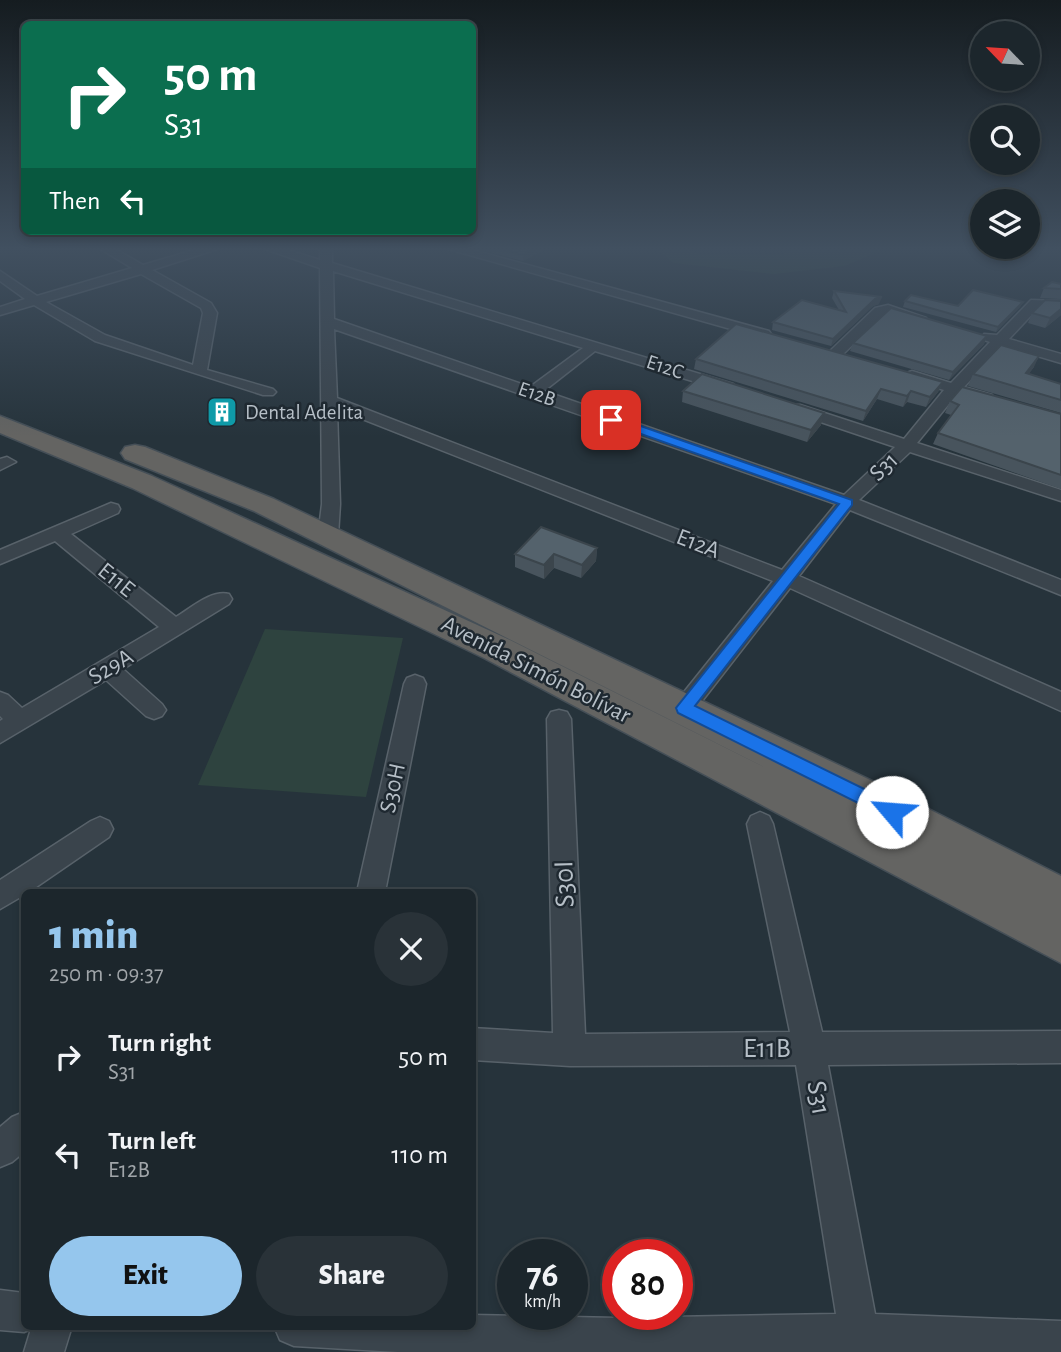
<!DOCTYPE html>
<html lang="en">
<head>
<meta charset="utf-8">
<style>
	:root { --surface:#1c262c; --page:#293238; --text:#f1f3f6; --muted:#a0a5a9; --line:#3a4348; --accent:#95c6ed }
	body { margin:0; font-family:"Alegreya Sans",sans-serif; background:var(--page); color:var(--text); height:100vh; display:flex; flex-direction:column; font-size:26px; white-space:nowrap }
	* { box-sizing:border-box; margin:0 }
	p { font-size:23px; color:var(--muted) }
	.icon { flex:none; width:38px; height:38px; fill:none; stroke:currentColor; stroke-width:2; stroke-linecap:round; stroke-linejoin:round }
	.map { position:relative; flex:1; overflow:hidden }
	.panel { position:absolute; left:21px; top:889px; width:455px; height:441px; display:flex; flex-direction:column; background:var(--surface); border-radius:10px; box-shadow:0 4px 10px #0003,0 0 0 2px var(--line) }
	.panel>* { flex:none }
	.guide { position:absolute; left:21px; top:21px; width:455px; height:214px; border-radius:10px; box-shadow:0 4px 10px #0003,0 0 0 2px var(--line); background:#0b6e4f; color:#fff; overflow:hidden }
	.needle { width:46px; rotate:295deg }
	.fabs { position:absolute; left:970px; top:21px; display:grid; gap:14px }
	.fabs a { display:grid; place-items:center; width:70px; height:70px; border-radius:50%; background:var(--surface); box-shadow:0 4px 10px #0003,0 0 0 2px var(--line); font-size:35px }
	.speed { position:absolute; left:497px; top:1239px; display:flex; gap:14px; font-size:35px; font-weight:700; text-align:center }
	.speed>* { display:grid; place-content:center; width:91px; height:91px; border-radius:50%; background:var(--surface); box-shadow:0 4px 10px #0003,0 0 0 2px var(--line); line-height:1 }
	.speed small { font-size:18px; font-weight:400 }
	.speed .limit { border:10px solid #d22; background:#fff; color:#111 }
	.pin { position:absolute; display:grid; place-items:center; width:60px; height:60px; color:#fff; margin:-30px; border-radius:14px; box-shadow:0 4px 10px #0006 }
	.me { position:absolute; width:77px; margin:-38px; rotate:297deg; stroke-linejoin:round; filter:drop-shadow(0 0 5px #0008) }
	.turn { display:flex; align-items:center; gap:24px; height:147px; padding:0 28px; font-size:32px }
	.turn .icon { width:91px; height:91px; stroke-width:2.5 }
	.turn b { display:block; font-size:49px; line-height:60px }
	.then { display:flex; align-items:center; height:66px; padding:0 28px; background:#0003; gap:14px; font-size:26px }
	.round { display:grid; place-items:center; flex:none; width:74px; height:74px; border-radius:37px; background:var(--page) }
	.head { display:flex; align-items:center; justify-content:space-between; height:119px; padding:0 28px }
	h1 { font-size:42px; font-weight:800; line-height:52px; color:var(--accent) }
	.cta { display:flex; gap:14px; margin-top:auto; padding:14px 28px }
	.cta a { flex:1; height:80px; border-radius:42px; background:var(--accent); color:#111; font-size:28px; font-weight:800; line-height:80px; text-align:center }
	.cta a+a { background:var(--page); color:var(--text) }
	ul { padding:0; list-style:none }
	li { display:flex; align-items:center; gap:21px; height:98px; padding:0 28px }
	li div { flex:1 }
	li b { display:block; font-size:26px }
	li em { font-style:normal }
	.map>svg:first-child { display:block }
	.green { fill:#2e433f }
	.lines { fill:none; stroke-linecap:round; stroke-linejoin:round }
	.minor-casing { stroke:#58626a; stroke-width:3 }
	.trunk-casing { stroke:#454f57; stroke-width:3 }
	.minor { fill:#3a444c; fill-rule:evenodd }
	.trunk { fill:#646462; fill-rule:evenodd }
	.wall { fill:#48545d }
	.shaded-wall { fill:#3b454c }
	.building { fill:#54626c; stroke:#3b454c; stroke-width:2 }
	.route { fill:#1a73e8; stroke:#114b97; stroke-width:2 }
	.labels { text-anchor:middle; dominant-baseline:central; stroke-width:5; stroke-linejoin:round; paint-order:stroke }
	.far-street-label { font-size:21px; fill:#b6bfc7; stroke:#1f2931 }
	.far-poi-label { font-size:21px; fill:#b6bfc7; stroke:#1f2931; text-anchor:start }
	.street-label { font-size:24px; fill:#b6bfc7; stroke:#1f2931 }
	.near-street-label { font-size:28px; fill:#b6bfc7; stroke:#1f2931 }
</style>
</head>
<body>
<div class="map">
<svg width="1061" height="1352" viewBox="0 0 1061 1352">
	<rect width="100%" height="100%" fill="#26333b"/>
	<path class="green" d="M655 247H677L700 254 780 255 800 247H889L845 266 774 274 673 263Z
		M265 629 403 638 366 797 198 785Z"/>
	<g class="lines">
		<g class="minor-casing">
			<path id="minor" d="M97 247H112L143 265 204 247H224L152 270 211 303 217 313 207 370 273 389 276 392 273 395H263L95 341 34 305 0 315V307L25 299 0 281V271L37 296 132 268ZM141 274 201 308 203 313 193 365 105 335 46 302Z
				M259 247H279L320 260V247H332V263L733 384 736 387 733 390 728 392 595 351 544 391 844 495 895 447 788 411 786 408 788 405H800L904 439 944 390 907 379 904 376 907 373 912 371 951 383 990 342 984 340V334L997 335 1031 300 1061 301V309L1039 307 1009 339 1061 354V363L1003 346 964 387 992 395 994 398 992 401 986 403 957 394 917 443 1061 490V501L910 452 859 500 1061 580V595L850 510 799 576 1061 692V711L790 588 692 714 684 717 676 714 672 708 676 702 773 581 337 409 340 504 338 536 335 540H321L318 536 322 504 320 268ZM333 271 583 348 530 387 334 319ZM334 329 836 504 782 570 337 398Z
				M441 247H462L769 331 771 334 764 338 759 337Z
				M888 305 926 318 919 322 885 314 840 357H830L828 354 830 351 875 308Z
				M7 457 16 462 0 470V459Z
				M111 503 118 505 120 509 118 513 71 534 176 617C191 608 212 589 229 594L232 599 229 604 123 669 162 704 166 710 162 716 154 719 146 716 106 680 0 743V721L3 719 0 716V692L8 695 22 708 159 627 55 541 0 564V550Z
				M415 675 423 678 426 684 385 892H357L404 684 407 678Z
				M559 710 567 712 571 719 585 1034 790 1032 747 824 751 816 760 812 769 816 773 824 822 1032 1061 1031V1063L828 1065 875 1314 1061 1321V1352H398L294 1346 280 1340 274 1326H472V1315L618 1318 836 1314 796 1065 570 1066 472 1060V1028L553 1033 547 719 551 712Z
				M100 817 109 821 113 829 109 837 29 892H24V895L0 909V880L91 821Z
				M24 1112V1152L12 1162 0 1167V1127L12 1117Z
				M0 1290 24 1293V1326H72L64 1352H24L31 1329 24 1332 0 1330Z"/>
		</g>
		<g class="trunk-casing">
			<path id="trunk" d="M0 416 152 476 510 640 824 797 254 511 125 459 121 453 125 447 135 445 145 447 274 499 883 786 1061 876V963L484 658 132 488 0 433Z"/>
		</g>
		<use href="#minor" class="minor"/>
		<use href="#trunk" class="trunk"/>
	</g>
	<path class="wall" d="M470 247H549L523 261Z
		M1061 284V299L1040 298 1044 288Z
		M834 291 879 304 873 306 831 346 772 330 773 322 839 310 832 298Z
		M905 301 958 306 1023 302 1020 307 996 332 903 307Z
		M1061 301V315L1045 328 1028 323 1032 313Z
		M987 336 984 344 949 380 850 351 853 343Z
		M696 359 943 382 938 392 926 407 907 402 903 407 877 399 863 421 694 369Z
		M1034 367 1028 374 1061 384V413L968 386 973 374Z
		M683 391 821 425 807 442 682 402Z
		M950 401 1061 414V489L933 444 938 433 951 415 945 413Z
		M597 548 596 561 581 578 554 568 544 579 515 567V554Z"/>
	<path class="shaded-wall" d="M538 247H549L523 261V255Z
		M882 297 879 304 873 306 831 346 833 339 875 299Z
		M1023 302 1020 307 996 332 998 327Z
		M1061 309V315L1045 328 1050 318Z
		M987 336 984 344 949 380 953 372Z
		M1039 356 1034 367 1021 385 1026 373Z
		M943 382 938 392 926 407 930 397Z
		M881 389 877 399 863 421 866 411Z
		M911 391 907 402 903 407 907 396Z
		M824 413 821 425 807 442 811 430Z
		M597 548 596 561 581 578 582 565Z
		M554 554V568L544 579V565Z"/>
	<path class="building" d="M494 247H538L523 255Z
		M1052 282 1061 284V289L1044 288Z
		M973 290 1023 302 998 327 905 301 911 295 958 306Z
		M834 291 882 297 875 299 833 339 773 322 802 300 846 312Z
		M1045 300 1061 301V309L1050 318 1032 313Z
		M891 308 987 336 953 372 853 343Z
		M736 324 943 382 930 397 911 391 907 396 881 389 866 411 696 359Z
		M1001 345 1039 356 1026 373 1061 384V400L973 374Z
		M702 374 824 413 811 430 683 391Z
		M962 387 1061 414V475L938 433 959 405 950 401Z
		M541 527 597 548 582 565 554 554 544 565 515 554Z"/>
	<linearGradient id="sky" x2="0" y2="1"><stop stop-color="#151c20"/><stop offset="0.57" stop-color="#415060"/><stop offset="1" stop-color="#415060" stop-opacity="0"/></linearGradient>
	<rect width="1061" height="437" fill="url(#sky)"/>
	<path class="route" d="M607 417H615L852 500V505L695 706 899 806 902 812 899 817 892 820 678 713 676 708 839 504 607 422Z"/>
	<defs>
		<g id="building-square" transform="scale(1.575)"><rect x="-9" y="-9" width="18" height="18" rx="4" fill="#0f9aa8" stroke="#1f2931"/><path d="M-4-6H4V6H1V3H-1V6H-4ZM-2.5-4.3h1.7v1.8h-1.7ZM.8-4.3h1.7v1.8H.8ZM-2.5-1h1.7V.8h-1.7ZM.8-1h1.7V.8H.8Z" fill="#fff"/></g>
	</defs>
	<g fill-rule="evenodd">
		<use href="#building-square" x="222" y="412"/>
	</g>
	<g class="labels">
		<g class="far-street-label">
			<text transform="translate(665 367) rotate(18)">E12C</text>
			<text transform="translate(537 394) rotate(19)">E12B</text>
		</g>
		<g class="far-poi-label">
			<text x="245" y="412">Dental Adelita</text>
		</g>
		<g class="street-label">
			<text transform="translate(884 467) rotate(-44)">S31</text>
			<text transform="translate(698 544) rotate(21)">E12A</text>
			<text transform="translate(116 580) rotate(39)">E11E</text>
			<text transform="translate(111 667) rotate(-31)">S29A</text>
			<text transform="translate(536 670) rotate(27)">Avenida Simón Bolívar</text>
			<text transform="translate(393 788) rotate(-78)">S30H</text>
		</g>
		<g class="near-street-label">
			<text transform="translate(565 884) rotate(-92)">S30I</text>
			<text x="767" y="1049">E11B</text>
			<text transform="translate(818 1098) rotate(80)">S31</text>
		</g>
	</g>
</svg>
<div class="fabs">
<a><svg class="needle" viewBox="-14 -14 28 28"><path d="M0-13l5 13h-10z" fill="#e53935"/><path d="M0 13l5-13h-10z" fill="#a0a5a9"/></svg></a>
<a><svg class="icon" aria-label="search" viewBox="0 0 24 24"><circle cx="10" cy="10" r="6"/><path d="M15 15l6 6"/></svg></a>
<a><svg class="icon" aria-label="layers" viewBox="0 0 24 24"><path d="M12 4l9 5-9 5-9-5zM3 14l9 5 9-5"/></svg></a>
</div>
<div class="speed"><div>76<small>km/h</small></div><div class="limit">80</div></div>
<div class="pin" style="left:611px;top:420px;background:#d93025"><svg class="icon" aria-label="arrive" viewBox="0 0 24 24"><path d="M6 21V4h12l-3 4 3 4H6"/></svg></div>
<svg class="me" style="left:892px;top:812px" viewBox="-20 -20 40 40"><circle r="19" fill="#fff"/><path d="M0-13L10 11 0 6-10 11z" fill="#1a73e8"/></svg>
<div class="guide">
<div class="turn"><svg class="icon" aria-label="right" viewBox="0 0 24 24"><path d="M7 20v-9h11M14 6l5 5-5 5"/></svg><div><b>50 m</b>S31</div></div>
<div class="then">Then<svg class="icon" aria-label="left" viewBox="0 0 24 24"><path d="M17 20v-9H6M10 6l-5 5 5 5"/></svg></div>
</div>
<section class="panel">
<div class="head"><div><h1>1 min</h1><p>250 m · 09:37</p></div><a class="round"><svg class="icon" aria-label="close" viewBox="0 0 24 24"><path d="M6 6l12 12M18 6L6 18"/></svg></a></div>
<ul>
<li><svg class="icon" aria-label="right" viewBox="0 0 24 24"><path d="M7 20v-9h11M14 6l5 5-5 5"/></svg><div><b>Turn right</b><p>S31</p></div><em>50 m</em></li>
<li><svg class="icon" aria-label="left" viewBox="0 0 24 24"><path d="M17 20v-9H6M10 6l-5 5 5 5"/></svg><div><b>Turn left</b><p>E12B</p></div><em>110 m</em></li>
</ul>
<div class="cta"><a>Exit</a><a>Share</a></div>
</section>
</div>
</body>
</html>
